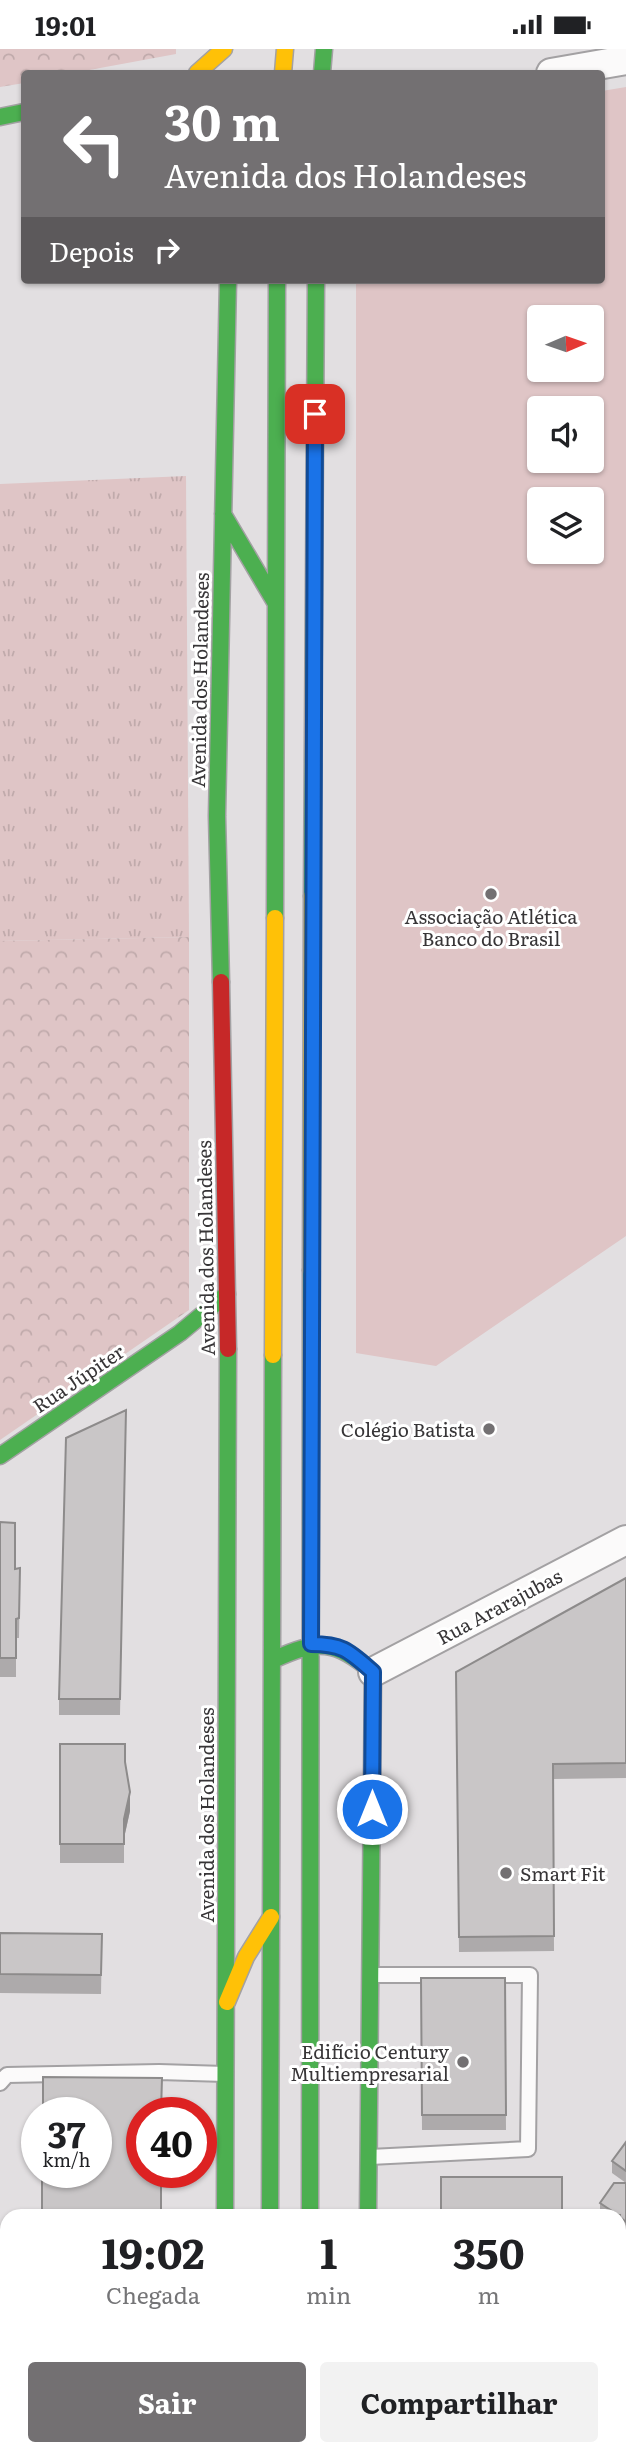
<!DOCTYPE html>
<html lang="pt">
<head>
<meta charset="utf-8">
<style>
	:root { --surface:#fff; --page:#f2f2f2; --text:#202124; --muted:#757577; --accent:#737072 }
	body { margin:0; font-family:Literata,serif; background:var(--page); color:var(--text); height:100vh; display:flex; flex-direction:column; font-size:26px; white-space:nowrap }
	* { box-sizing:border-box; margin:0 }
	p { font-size:23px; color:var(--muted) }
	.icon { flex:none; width:38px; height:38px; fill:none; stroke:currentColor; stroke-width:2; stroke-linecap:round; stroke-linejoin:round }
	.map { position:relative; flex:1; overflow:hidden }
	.panel { position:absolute; left:0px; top:2160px; width:626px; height:247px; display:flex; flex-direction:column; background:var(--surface); border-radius:21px 21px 0 0; box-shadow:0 2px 5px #0004 }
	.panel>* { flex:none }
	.hud { position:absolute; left:21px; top:21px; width:584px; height:214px; border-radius:7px; box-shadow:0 2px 5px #0004; background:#737072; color:#fff; overflow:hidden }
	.needle { width:46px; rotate:88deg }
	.fabs { position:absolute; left:527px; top:256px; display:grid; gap:14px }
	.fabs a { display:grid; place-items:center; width:77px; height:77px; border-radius:7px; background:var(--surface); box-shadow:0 2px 5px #0004; font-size:35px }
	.speed { position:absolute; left:21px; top:2048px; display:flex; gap:14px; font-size:35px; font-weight:700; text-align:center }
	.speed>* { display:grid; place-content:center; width:91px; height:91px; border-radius:50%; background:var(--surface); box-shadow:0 2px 5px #0004; line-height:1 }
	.speed small { font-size:18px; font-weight:400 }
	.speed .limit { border:10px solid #d22; background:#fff; color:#111 }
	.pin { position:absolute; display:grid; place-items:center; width:60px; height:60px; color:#fff; margin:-30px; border-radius:14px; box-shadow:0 4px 10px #0006 }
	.me { position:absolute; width:77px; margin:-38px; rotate:0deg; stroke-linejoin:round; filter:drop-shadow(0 0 5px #0008) }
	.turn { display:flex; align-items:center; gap:24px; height:147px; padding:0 28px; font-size:32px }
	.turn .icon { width:91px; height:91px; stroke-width:2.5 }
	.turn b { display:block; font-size:49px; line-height:60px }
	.then { display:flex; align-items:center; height:66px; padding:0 28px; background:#0003; gap:14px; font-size:26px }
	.eta { display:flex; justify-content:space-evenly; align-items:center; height:119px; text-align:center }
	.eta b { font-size:42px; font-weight:700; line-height:49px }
	.button { display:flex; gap:14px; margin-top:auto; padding:14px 28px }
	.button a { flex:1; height:80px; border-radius:7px; background:var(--accent); color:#fff; font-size:28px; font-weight:700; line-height:80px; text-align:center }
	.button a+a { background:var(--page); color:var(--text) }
	.status { display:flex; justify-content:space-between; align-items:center; height:49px; padding:0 35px; background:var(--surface); direction:ltr }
	.status svg { height:19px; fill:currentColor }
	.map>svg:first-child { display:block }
	.grass { fill:url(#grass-tufts) }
	.forest { fill:url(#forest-crowns) }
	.pitch { fill:#dfc5c6; fill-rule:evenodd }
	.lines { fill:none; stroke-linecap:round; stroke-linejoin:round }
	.lane-casing { stroke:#a3a1a3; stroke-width:18 }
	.street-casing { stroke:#a3a1a3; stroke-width:32 }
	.fast-casing { stroke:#a3a1a3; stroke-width:19 }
	.slow-casing { stroke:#a3a1a3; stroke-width:19 }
	.jam-casing { stroke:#a3a1a3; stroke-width:19 }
	.lane { stroke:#fbfafa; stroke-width:14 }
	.street { stroke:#fbfafa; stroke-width:28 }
	.fast { stroke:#4caf50; stroke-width:16 }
	.slow { stroke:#ffc107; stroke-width:16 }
	.jam { stroke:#c62828; stroke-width:16 }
	.wall { fill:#adaaab }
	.shaded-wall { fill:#8d8b8b }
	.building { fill:#c9c6c7; stroke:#8d8b8b; stroke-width:2 }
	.route-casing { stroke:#114b97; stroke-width:18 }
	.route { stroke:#1a73e8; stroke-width:12 }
	.poi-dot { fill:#737072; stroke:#fff; stroke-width:2.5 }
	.labels { text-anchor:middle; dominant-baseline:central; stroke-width:6; stroke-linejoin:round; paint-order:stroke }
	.street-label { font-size:19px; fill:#373537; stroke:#fff }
	.poi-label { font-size:19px; fill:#373537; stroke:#fff; text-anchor:end }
</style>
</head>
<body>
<div class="status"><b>19:01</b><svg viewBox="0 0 49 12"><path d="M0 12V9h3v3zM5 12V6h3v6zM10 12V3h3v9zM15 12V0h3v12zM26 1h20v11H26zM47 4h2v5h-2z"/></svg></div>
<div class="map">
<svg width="626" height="2406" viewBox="0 0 626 2406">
	<defs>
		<pattern id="grass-tufts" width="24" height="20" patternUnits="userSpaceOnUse" patternTransform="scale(1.75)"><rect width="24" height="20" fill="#dfc5c6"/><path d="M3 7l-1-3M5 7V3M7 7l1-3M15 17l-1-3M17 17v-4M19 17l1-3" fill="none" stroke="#c0aaab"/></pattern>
		<pattern id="forest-crowns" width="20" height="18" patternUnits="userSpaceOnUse" patternTransform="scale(1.75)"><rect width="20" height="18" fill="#dfc5c6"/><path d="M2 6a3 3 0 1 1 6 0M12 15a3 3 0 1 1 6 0" fill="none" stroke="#c0aaab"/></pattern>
	</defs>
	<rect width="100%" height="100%" fill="#e2dfe1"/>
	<path class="grass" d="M186 427 189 888 0 892V435Z"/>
	<path class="forest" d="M0 0H176V5L73 24H24V34L0 38Z
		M189 888V1261L0 1391V892Z"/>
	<path class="pitch" d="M626 38V1187L436 1317 356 1304V231H602V42ZM539 268H592V320H539ZM539 359H592V411H539ZM539 450H592V502H539Z"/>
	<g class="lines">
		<g class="lane-casing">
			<path id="lane" d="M0 2034 7 2026 159 2023 225 2025
				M370 2108 528 2100 530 1926H371
				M620 2371H626
				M485 2406 489 2399"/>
		</g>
		<g class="street-casing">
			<path id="street" d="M551 24 626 11
				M373 1623 626 1491"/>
		</g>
		<g class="fast-casing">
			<path id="fast" d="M322 24 324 0
				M0 68 24 63
				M223 465 275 553
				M312 847 316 231
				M275 869 277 231
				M221 933 217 767 228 231
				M0 1407 180 1284 227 1245
				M273 1611C318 1590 335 1591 373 1623L368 2166
				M225 2166 228 1300
				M270 2166 273 1306
				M310 2166 311 1221
				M309 2399V2406"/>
		</g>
		<g class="slow-casing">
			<path id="slow" d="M197 24 224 0
				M283 24 285 0
				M311 1221 312 847
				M273 1306 275 869
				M227 1953 246 1908 271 1868
				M223 2399V2406"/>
		</g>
		<g class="jam-casing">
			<path id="jam" d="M221 933 228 1300
				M269 2399V2406
				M367 2399V2406"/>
		</g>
		<use href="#lane" class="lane"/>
		<use href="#street" class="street"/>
		<use href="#fast" class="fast"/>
		<use href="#slow" class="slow"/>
		<use href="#jam" class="jam"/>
	</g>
	<path class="wall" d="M126 1361 120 1666H59V1650Z
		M0 1473 15 1520 20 1519 19 1589H16V1628H0Z
		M626 1529V1729L553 1730 554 1902 459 1903 456 1623Z
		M60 1695 125 1715 130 1762 124 1789V1814H60Z
		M0 1884 102 1885 101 1945 0 1944Z
		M421 1929H505L506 2081H422Z
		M626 2093V2134L612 2124V2112Z
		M626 2134V2185L620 2180V2166H600V2154Z
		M620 2216H626V2360H620Z
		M0 2222H7V2349H0Z"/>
	<path class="shaded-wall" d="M130 1743V1762L124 1789V1770Z"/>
	<path class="building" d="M126 1361 120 1650H59L66 1389Z
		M0 1473 15 1474V1520L20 1519 19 1569 16 1570V1609H0Z
		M626 1529V1714L553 1715 554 1887 459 1888 456 1623Z
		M60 1695H125V1713L130 1743 124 1770V1795H60Z
		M0 1884 102 1885 101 1926 0 1925Z
		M421 1929H505L506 2066H422Z
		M43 2028 162 2029 161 2063H142V2123H161V2166H42V2123H96V2063H43Z
		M626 2093V2122L612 2112Z
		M441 2128H562V2166H441Z
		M614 2134H626V2173L620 2168V2166H618L600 2154Z
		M620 2216H626V2340H620Z
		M0 2222H7V2334H0Z"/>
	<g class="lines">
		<g class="route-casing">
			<path id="route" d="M315 365 311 1595C343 1595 349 1602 373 1623L372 1760"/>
		</g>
		<use href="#route" class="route"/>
	</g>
	<g class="poi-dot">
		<circle cx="491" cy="845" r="7"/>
		<circle cx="489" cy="1380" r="7"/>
		<circle cx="506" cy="1824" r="7"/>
		<circle cx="463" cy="2013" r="7"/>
	</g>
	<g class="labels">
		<g class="street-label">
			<text transform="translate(199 631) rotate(-89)">Avenida dos Holandeses</text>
			<text transform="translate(205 1199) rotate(-91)">Avenida dos Holandeses</text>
			<text transform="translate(78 1329) rotate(-34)">Rua Júpiter</text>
			<text transform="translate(499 1557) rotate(-28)">Rua Ararajubas</text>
			<text transform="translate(206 1766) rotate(-90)">Avenida dos Holandeses</text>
		</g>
		<g class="poi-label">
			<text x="491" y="867" text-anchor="middle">Associação Atlética<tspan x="491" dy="22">Banco do Brasil</tspan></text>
			<text x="475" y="1380">Colégio Batista</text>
			<text x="520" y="1824" text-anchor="start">Smart Fit</text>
			<text x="449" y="2002">Edifício Century<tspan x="449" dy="22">Multiempresarial</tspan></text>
		</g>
	</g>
</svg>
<div class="fabs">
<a><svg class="needle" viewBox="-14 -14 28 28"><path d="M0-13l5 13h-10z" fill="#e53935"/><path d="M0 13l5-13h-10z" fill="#757577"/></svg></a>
<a><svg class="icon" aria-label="sound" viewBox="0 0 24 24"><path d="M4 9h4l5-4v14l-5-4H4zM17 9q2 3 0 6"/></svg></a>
<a><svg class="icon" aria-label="layers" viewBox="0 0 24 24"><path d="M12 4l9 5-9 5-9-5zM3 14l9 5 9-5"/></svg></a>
</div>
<div class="speed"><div>37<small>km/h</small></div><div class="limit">40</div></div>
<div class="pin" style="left:315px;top:365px;background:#d93025"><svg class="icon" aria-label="arrive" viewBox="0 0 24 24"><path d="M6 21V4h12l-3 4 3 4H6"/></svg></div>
<svg class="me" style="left:372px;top:1760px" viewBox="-20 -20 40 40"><circle r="17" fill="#1a73e8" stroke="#fff" stroke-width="3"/><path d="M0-11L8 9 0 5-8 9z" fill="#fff"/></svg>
<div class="hud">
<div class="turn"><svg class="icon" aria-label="left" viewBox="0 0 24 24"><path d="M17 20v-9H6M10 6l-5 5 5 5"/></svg><div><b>30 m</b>Avenida dos Holandeses</div></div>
<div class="then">Depois<svg class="icon" aria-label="right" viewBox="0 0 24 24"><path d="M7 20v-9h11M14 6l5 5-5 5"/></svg></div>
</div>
<section class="panel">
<div class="eta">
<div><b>19:02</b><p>Chegada</p></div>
<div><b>1</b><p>min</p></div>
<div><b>350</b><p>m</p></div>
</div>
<div class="button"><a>Sair</a><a>Compartilhar</a></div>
</section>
</div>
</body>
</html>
